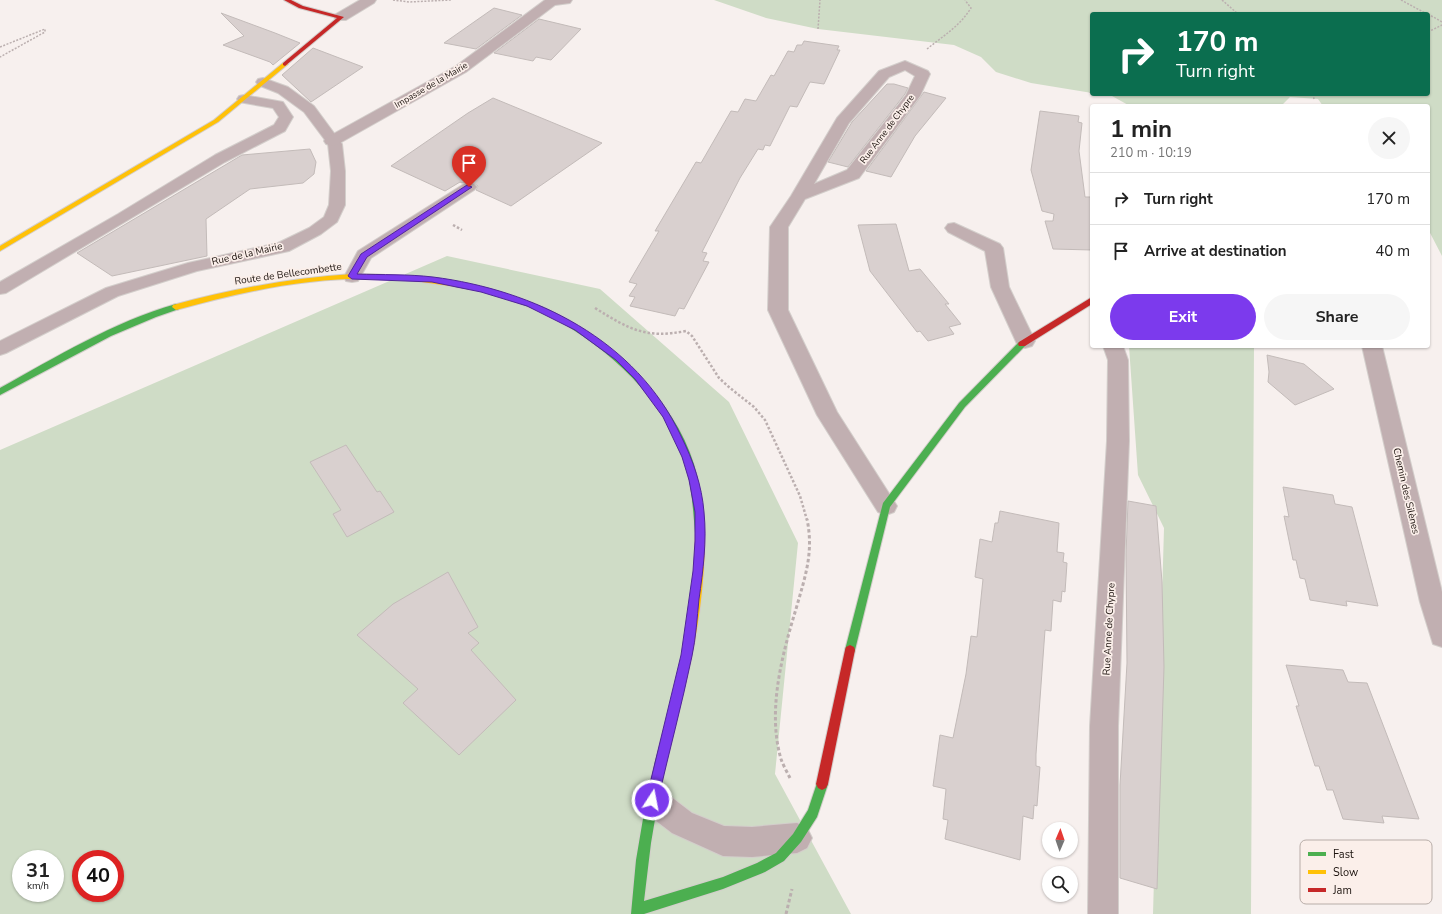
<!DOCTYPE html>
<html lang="en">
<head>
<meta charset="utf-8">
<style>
	:root { --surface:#fff; --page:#f6f6f6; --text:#222; --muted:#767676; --line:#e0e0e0; --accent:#7c3aed }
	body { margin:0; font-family:"Nunito Sans",sans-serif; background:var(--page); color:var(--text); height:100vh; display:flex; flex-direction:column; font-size:15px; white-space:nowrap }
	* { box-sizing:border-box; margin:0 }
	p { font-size:13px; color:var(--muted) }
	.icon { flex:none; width:22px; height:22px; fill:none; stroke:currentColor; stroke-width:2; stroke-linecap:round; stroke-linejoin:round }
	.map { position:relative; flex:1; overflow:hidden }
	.sheet { position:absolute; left:1090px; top:104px; width:340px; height:244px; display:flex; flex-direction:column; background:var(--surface); border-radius:4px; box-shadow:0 1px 3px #0004 }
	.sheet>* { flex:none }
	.banner { position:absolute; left:1090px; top:12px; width:340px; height:84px; border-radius:4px; box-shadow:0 1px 3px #0004; background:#0b6e4f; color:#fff; overflow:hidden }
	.needle { width:26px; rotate:2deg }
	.fabs { position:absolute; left:1042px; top:822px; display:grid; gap:8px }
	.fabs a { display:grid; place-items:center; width:36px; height:36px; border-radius:50%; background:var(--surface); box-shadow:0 1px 3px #0004; font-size:20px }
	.speed { position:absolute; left:12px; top:850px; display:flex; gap:8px; font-size:20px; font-weight:700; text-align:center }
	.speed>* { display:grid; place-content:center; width:52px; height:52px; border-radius:50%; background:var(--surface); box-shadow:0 1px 3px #0004; line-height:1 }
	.speed small { font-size:10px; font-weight:400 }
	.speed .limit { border:6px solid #d22; background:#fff; color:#111 }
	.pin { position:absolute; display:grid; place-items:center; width:34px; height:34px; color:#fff; margin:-41px -17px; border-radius:50% 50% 50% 0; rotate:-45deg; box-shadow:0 0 4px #0007 }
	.pin .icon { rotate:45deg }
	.me { position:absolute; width:44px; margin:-22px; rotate:11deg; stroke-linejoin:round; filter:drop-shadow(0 0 3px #0008) }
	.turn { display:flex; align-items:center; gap:14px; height:84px; padding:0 20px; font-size:18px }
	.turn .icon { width:52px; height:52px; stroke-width:2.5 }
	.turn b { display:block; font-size:28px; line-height:34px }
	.round { display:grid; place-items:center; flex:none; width:42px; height:42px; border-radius:21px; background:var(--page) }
	.headline { display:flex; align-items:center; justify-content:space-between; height:68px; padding:0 20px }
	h1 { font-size:24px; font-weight:700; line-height:30px }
	.button { display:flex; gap:8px; margin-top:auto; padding:8px 20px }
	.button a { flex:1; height:46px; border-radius:24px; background:var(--accent); color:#fff; font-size:16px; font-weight:700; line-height:46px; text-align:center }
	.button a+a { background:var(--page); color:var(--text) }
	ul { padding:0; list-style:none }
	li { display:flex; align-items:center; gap:12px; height:52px; padding:0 20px; border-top:1px solid var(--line) }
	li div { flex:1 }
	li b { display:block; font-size:15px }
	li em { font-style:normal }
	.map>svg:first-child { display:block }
	.green { fill:#cfdcc6; fill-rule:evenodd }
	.building { fill:#d9d0cf; stroke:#c3bbb9 }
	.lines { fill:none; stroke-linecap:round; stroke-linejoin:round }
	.lane-casing { stroke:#d3cecb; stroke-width:2 }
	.street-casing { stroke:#d3cecb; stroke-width:2 }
	.fast-casing { stroke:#d3cecb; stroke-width:2 }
	.slow-casing { stroke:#d3cecb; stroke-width:2 }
	.jam-casing { stroke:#d3cecb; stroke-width:2 }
	.path-far2 { stroke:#bbafaf; stroke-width:1.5; stroke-dasharray:2 1.5; stroke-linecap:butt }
	.path-far1 { stroke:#bbafaf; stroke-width:2.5; stroke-dasharray:2.5 2; stroke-linecap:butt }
	.path { stroke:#bbafaf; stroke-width:3; stroke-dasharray:3.5 2.5; stroke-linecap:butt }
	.lane { fill:#c1afb1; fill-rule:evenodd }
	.street { fill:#c1afb1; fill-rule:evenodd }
	.fast { fill:#4caf50; fill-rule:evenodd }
	.slow { fill:#ffc107; fill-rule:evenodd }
	.jam { fill:#c62828; fill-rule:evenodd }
	.route { fill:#7c3aed; stroke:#51269a }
	.labels { text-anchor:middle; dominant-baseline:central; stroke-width:3.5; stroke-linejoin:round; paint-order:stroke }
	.far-street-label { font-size:9px; fill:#1d140f; stroke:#fbefea }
	.street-label { font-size:10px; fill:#1d140f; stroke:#fbefea }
	.key { fill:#fbefea; stroke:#b8ada8; stroke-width:1 }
	.key-label { font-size:11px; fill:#1d140f }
</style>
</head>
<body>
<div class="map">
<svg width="1442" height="914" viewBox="0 0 1442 914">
	<rect width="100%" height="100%" fill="#f7f0ee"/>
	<path class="green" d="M714 0H1442V256L1428 229V106H1323L1318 99 1290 97 1281 106H1130L1112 96 1100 94H1428V14H1092V93L1031 83 996 72 981 57 954 45 818 29 766 18Z
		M447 256 600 289 729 402 798 543 775 774 851 914H0V450ZM21 859H55V893H21ZM81 859H115V893H81Z
		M1129 346H1254L1251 914H1153L1164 528 1138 475Z"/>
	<path class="building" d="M494 8 522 15 476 49 444 43Z
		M221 13 275 33 300 43 273 65 270 62 223 45 244 36Z
		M539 19 581 29 551 60 536 57 533 61 494 53Z
		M804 41 839 46 837 50H840L824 84 810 82 797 107 790 106 770 146 765 145 763 150 758 149 740 178 702 252 707 253 703 261 709 262 684 309 679 308 675 316 630 306 635 297 629 296 637 284 629 282 659 231H655L696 162 701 163 731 111 738 112 745 99 756 101 771 75 774 76 788 51 794 52 797 45H802Z
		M313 48 363 67 311 102 282 75Z
		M887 84H894L908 88 905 94 848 167 828 162 852 122Z
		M924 92 946 98 915 136 891 177 866 171Z
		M493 98 602 143 511 206 476 190 478 186 470 181 462 183 460 182 445 191 391 166 468 113Z
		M1040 111 1079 116 1078 122 1082 123 1079 151 1085 197H1092V250L1053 249 1045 221H1053L1054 214 1042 211 1031 170Z
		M310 149 316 162 314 174 303 183 250 189 206 219 207 256 112 276 77 253 242 155Z
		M896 224 909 271 920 269 949 304H945L961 324 949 327 954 334 928 341 920 331 917 332 870 271 858 225Z
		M1267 355 1304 364 1334 389 1295 405 1268 382 1269 372Z
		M346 445 377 492 380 491 394 512 347 537 333 514 341 510 310 462Z
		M1283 487 1333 495 1335 504 1352 507 1378 606 1346 601 1347 606 1310 600 1305 579 1300 578 1296 560H1293L1284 516 1289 517Z
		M1128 501 1156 506 1162 582 1164 667 1157 889 1120 878V785L1127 663 1126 554Z
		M1000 511 1059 523 1057 552 1064 553 1063 562 1067 563 1065 592 1062 591 1061 602 1053 600 1051 631 1045 630 1036 754V766L1040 767 1037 806 1034 805 1033 819 1023 816 1020 860 945 839 948 820 943 819 946 789 933 786 940 735 953 738 966 674 971 636 977 637 983 579 975 577 980 539 992 542 995 523H998Z
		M448 572 478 627 468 633 479 643 471 650 516 700 459 755 403 703 418 689 357 635 393 604Z
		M1286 665 1343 670 1348 682 1367 683 1419 819 1382 816 1384 823 1343 819 1333 790H1327L1319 766H1315L1296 706H1299Z"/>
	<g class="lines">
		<g class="lane-casing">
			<path id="lane" d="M263 78 288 87 314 106 342 144 345 171V205L337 222 321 234 289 251 197 271 118 296 6 353 0 355V341L106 288 188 263 278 243 309 228 324 217 329 205 331 171 328 144 304 112 278 93 258 85 256 82 258 79Z
				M244 95 283 102 293 117 285 131 225 162 6 293 0 294V282L118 214 215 155 274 125 279 117 273 108 239 102 237 99 239 96Z
				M469 182 474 184 477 187 474 190 371 258 358 281 352 282 346 281 344 277 358 251 464 184Z"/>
		</g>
		<g class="street-casing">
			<path id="street" d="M360 0H376L374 3 346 20H336L334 17 336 14Z
				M545 0H572L570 3 555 5 466 72 338 144 332 146 326 144 324 141 326 138 456 66Z
				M905 61 928 71 930 74 920 96 859 178 805 199 788 227V310L837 412 897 506 894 512 886 515 878 512 817 415 768 310 770 227 791 196 837 118 879 71ZM905 70 915 76 906 95 847 170 814 184 849 123 889 77Z
				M954 223 1000 244 1003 248 1009 287 1035 341 1032 346 1025 348 1018 346 991 287 985 251 948 232 945 228 948 224Z
				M1103 346H1123L1128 360 1129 441 1118 726V914H1088L1090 726 1107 441 1108 360Z
				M1362 346H1382L1442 592V647L1433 644 1420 602Z
				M652 786 662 790 692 813 724 826 752 827 797 823 807 828 812 838 807 848 797 853 752 857 723 856 672 833 642 810 638 800 642 790Z"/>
		</g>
		<g class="fast-casing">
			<path id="fast" d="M455 283H458C491 289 526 298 556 313 615 343 674 400 694 464 701 487 703 510 705 533L703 536 700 537 697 536 695 533C693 510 692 487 685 464 665 399 609 348 551 317 534 308 515 302 497 296 484 291 469 290 455 287Z
				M176 304 179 305 180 307 179 309 156 317 111 336 0 395V388C56 357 113 322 176 304Z
				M1022 341 1025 342 1026 344 1025 346 965 407 890 507 855 650 854 653 850 655 846 653 845 650 883 503 959 403 1019 342Z
				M681 678 685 680 686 683 660 790 651 843 644 901 723 877 757 863 776 853 793 834 808 810 818 780 822 778 826 780 828 784 817 817 801 842 784 861 765 872 723 889 644 914H631L636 860 645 807 655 761 676 683 677 680Z"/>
		</g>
		<g class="slow-casing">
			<path id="slow" d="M283 63 288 64 218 122 0 251V246L214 120Z
				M352 274C388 274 422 277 458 283L462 285 458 287C435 284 412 280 389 279 316 275 245 291 176 310L172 307 173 305C232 289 291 278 352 274Z
				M700 529 703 530 705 533C705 584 698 633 686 683L685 686 681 688 677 686 676 683C688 633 695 584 695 533L697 530Z"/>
		</g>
		<g class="jam-casing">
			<path id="jam" d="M284 0H291L303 6 344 17 285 66 283 65V63L337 18 299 8Z
				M1092 297V304L1025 346H1019L1018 344 1019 342Z
				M850 645 854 647 855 650 828 784 826 788 822 790 818 788 816 784 845 650 846 647Z"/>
		</g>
		<path class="path-far2" d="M393 0 409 2 451 0
			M1222 0 1238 14
			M1401 0 1427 14
			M1428 14 1442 22
			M818 29 820 0
			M1428 32 1442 25
			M0 47 45 29V32L0 57
			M927 49C943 36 960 26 971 8L965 0
			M1090 93 1092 90
			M1313 94 1314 99"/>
		<path class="path-far1" d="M453 225 462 230
			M595 308C629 329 645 339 686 331L692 336 719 378 730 388 754 407 765 420 800 496 807 520"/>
		<path class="path" d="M790 778C787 772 783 765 781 759 767 711 782 655 796 609 805 577 814 553 807 519
			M786 914 792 889"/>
		<use href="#lane" class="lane"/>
		<use href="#street" class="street"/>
		<use href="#fast" class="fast"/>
		<use href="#slow" class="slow"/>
		<use href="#jam" class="jam"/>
	</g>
	<path class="route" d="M467 185 472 187 367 257 357 274C382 275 408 274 433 277 535 290 636 340 681 436 693 460 702 486 704 512 707 541 703 571 699 599 697 618 696 638 692 656 682 704 669 752 658 800L656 805 652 806 648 805 646 800 681 655 693 571 695 541V512L689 480 682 457 663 417 635 379 616 360 575 330 527 306 481 292 432 282 352 279 348 276 361 254Z"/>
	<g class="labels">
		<g class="far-street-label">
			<text transform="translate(431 85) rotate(-30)">Impasse de la Mairie</text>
			<text transform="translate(887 129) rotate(-53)">Rue Anne de Chypre</text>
		</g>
		<g class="street-label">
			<text transform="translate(247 254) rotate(-13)">Rue de la Mairie</text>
			<text transform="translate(288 274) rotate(-8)">Route de Bellecombette</text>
			<text transform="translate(1406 491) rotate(77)">Chemin des Silènes</text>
			<text transform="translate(1109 629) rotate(-87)">Rue Anne de Chypre</text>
		</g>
	</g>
	<rect x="1300" y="840" width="132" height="64" rx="6" class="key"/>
	<rect x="1308" y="852" width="18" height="4" fill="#4caf50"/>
	<rect x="1308" y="870" width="18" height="4" fill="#ffc107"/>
	<rect x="1308" y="888" width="18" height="4" fill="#c62828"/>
	<g class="key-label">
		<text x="1333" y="858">Fast</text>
		<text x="1333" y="876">Slow</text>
		<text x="1333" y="894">Jam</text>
	</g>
</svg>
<div class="fabs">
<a><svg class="needle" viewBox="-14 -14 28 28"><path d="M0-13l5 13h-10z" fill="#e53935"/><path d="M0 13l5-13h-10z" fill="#767676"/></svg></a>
<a><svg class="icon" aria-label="search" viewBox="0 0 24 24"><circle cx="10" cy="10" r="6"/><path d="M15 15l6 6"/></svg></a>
</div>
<div class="speed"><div>31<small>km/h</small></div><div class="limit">40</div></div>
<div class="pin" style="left:469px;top:187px;background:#d93025"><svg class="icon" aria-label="arrive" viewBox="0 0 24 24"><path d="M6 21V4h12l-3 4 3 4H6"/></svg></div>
<svg class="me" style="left:652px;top:800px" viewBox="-20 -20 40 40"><circle r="17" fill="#7c3aed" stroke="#fff" stroke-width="3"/><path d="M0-11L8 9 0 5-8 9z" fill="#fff"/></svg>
<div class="banner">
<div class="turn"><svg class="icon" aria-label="right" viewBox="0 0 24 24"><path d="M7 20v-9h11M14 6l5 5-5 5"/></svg><div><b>170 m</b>Turn right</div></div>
</div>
<section class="sheet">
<div class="headline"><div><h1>1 min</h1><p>210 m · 10:19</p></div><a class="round"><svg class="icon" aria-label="close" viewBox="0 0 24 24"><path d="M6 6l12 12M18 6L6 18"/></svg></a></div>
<ul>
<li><svg class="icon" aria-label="right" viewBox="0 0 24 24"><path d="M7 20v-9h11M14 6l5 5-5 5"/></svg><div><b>Turn right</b></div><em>170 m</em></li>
<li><svg class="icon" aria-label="arrive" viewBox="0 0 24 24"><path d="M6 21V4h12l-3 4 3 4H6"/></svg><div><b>Arrive at destination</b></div><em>40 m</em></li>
</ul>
<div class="button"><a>Exit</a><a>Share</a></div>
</section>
</div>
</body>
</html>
